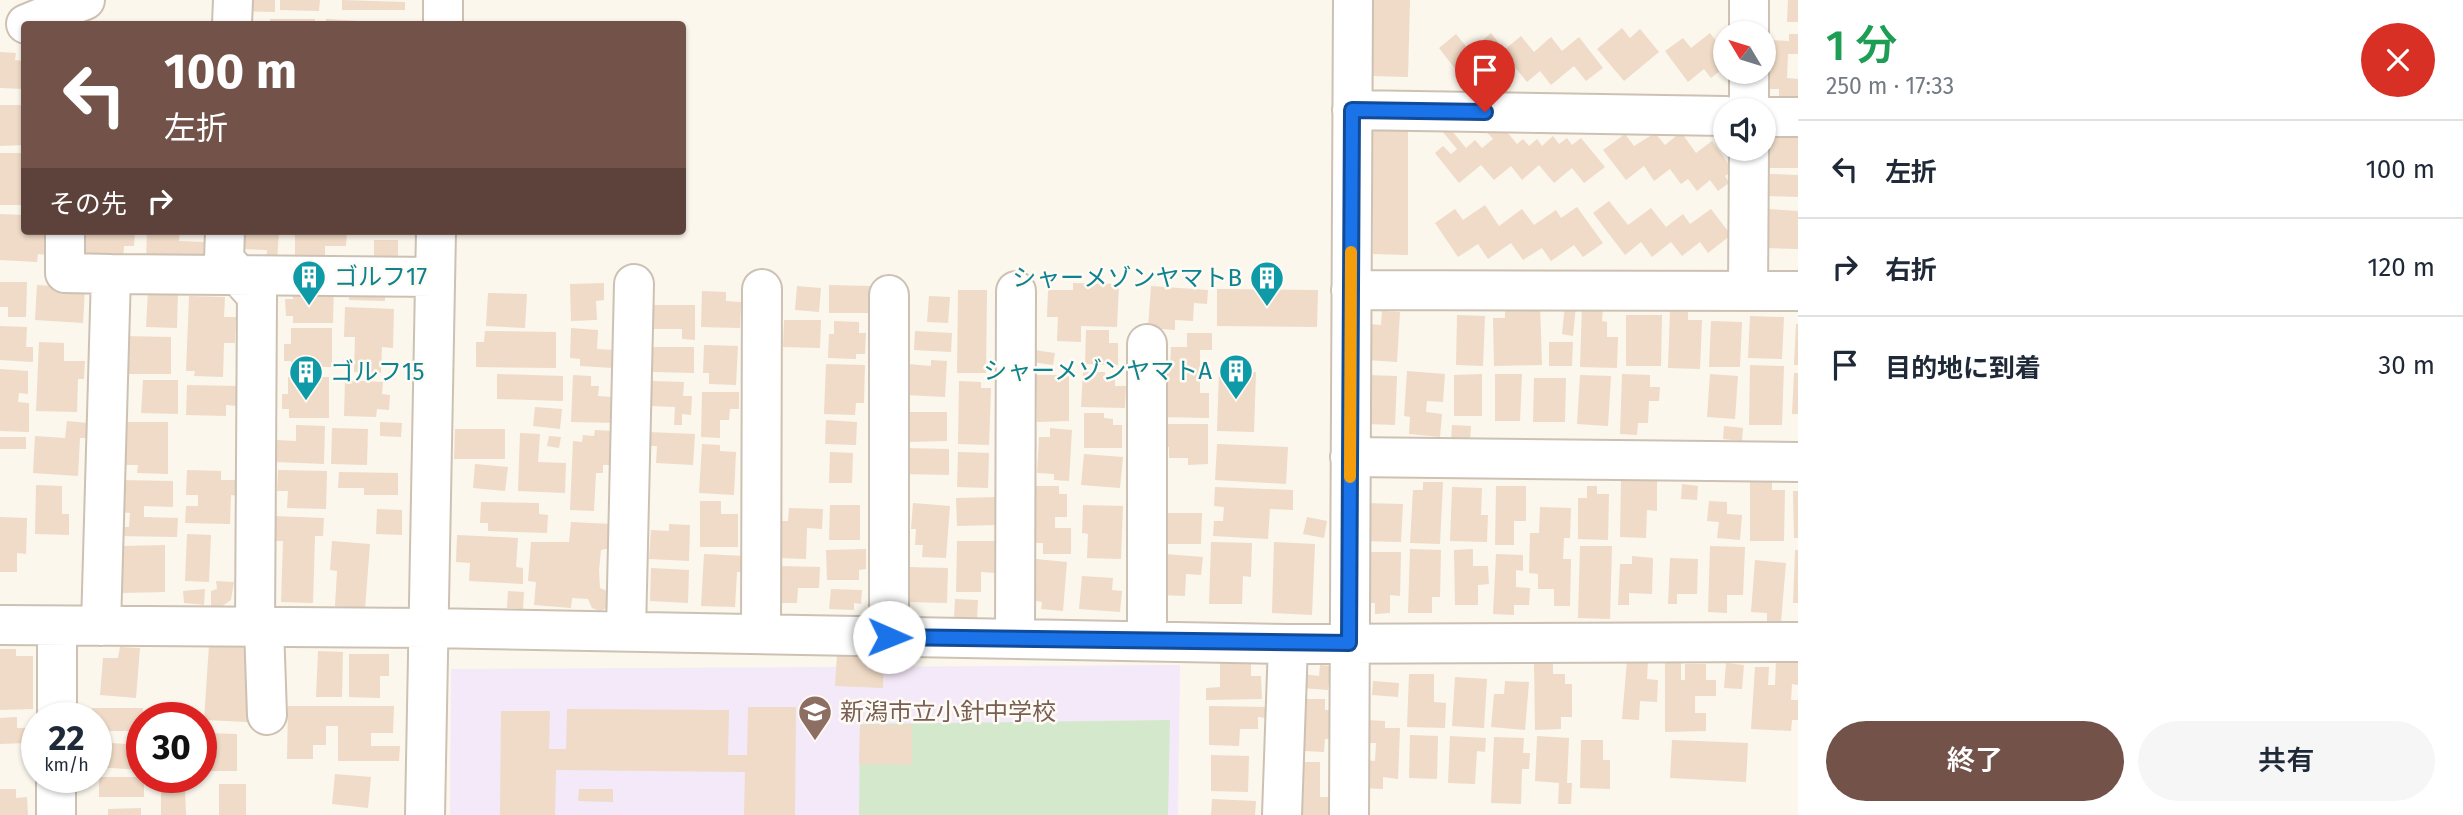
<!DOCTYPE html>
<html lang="ja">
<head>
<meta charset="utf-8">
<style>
	:root { --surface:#fff; --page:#f6f6f7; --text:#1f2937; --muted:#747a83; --line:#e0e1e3; --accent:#735349 }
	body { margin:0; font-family:"Fira Sans","Noto Sans JP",sans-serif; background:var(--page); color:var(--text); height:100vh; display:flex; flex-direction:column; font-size:26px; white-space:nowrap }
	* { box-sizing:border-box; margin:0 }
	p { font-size:23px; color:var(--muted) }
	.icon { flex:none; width:38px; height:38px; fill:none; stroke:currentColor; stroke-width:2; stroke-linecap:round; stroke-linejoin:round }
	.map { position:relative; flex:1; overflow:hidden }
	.panel { display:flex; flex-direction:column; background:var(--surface); width:665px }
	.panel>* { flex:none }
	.banner { position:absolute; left:21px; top:21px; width:665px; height:214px; border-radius:7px; box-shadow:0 2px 5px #0004; background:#735349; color:#fff; overflow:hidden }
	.needle { width:46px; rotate:308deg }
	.fabs { position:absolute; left:1713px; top:21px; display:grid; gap:14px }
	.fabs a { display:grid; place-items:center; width:63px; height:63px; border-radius:50%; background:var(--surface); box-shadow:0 2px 5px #0004; font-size:35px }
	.speed { position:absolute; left:21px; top:702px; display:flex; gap:14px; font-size:35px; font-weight:700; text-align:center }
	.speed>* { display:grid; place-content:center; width:91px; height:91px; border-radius:50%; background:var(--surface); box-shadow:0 2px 5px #0004; line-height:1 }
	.speed small { font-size:18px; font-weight:400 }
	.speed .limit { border:10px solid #d22; background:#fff; color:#111 }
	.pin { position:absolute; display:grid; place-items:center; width:60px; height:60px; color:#fff; margin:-72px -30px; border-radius:50% 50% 50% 0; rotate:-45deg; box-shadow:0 0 7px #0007 }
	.pin .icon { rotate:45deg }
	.me { position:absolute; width:77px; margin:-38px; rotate:91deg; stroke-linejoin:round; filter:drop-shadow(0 0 5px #0008) }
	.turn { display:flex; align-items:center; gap:24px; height:147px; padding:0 28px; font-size:32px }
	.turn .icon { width:91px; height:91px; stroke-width:2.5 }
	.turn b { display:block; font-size:49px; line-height:60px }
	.then { display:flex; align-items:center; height:66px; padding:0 28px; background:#0003; gap:14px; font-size:26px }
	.round { display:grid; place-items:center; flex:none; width:74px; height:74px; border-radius:37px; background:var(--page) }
	.summary { display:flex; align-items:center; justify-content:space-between; height:119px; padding:0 28px }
	h1 { font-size:42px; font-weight:600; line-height:52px; color:#1e9e55 }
	.cta { display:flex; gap:14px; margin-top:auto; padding:14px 28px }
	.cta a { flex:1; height:80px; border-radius:42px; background:var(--accent); color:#fff; font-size:28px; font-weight:600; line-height:80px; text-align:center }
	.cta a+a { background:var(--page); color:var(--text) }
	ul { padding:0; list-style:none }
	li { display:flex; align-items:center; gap:21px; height:98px; padding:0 28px; border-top:2px solid var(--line) }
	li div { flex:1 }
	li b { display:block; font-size:26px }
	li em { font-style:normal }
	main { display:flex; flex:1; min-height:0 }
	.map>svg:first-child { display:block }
	.education { fill:#f4e9f8 }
	.green { fill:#d4e9cc }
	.building { fill:#efdbc7 }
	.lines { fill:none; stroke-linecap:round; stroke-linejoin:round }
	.minor-casing { stroke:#cdc1b3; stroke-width:42 }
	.minor { stroke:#fff; stroke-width:38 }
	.route-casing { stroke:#114b97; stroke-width:18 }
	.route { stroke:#1a73e8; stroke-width:12 }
	.slow { stroke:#f59e0b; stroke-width:12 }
	.labels { text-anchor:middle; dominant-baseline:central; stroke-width:5; stroke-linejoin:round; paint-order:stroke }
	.culture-label { font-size:24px; fill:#0d838f; stroke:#fefbf4; text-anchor:start }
	.education-label { font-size:24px; fill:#785e54; stroke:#fefbf4; text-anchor:start }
</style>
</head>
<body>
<main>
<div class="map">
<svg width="1798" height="815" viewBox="0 0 1798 815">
	<rect width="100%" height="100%" fill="#fbf7ed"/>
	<path class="education" d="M1180 665 1178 815H450L451 669Z"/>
	<path class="green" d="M1170 720 1168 815H859L860 724Z"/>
	<path class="building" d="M240 0H275V12L240 11Z
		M280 0H320L319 11 280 10Z
		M342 0 405 2V10H342Z
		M1373 0H1410L1408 77 1371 76Z
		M1788 0H1798V22H1787Z
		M270 19H315V24H270Z
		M326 19 359 21V24H326Z
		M1622 28 1630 38 1640 29 1659 52 1624 81 1597 49Z
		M1491 33 1504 50 1521 36 1534 52 1551 37 1562 51 1579 37 1603 68 1586 81 1574 66 1551 85 1540 71 1527 82 1513 65 1491 83 1478 67 1463 79 1439 48 1456 34 1470 51Z
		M1710 33 1726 54V66L1711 78 1704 69 1688 82 1665 51 1683 38 1691 48Z
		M1789 34H1798V54H1788L1787 78 1798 79V98L1779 97V89H1765L1767 40 1789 41Z
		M0 52 16 53 15 60 24 61V89L0 88Z
		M0 105H24V145L0 146Z
		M1498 121 1517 144 1523 139 1529 146 1537 139 1542 146 1553 136 1559 144 1567 138 1572 145 1581 138 1605 167 1584 183 1572 168 1554 183 1539 165 1522 180 1511 166 1494 180 1481 165 1459 183 1435 153 1443 146 1451 154 1457 149 1442 131 1448 126 1466 148 1475 140 1482 148 1493 139 1486 131Z
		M1798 128V168H1762L1764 134Z
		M1373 131H1408V255L1373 254Z
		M1681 132 1696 153 1712 141 1733 170 1725 176 1729 183 1718 191 1710 180 1697 191 1688 179 1681 184 1670 169 1654 181 1644 166 1626 180 1603 150 1625 134 1634 146 1655 133 1665 145Z
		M0 153H24V205H0Z
		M1770 174 1798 175V197L1769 196Z
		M1609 201 1628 225 1651 208 1666 227 1683 214 1690 224 1711 209 1731 235 1708 253 1700 242 1682 256 1671 242 1652 257 1641 242 1625 255 1593 213Z
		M1485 205 1499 226 1522 209 1534 225 1556 210 1561 218 1577 207 1603 243 1583 257 1574 245 1551 261 1542 248 1523 260 1511 243 1488 259 1478 244 1458 257 1435 223 1455 209 1463 220Z
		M1767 209 1798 211V249L1766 248Z
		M0 214 24 215V231H49L47 255 38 254 37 262 0 260Z
		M82 231H135L134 246H124L123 262 81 261Z
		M147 231H180L179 241 204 242 203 263 146 261Z
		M240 231H279L277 262H266L267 250 239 249Z
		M295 231H347L346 246H325V255H295Z
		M374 240H398V260L374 261Z
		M0 282H27L26 317H8V307H0Z
		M293 283H334L333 323H293V316H286L285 299H293Z
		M604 283V300L596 301 597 320 571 321 570 284Z
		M1073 283 1119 284 1117 327 1081 326V342L1057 341 1058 317H1047L1048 290H1073Z
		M37 285 85 288 83 323 35 320Z
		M349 285 385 286V301L349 300Z
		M829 285 870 286 869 313H829Z
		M797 286 821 288 819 312 795 310Z
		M1151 286 1208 290 1207 304 1194 303 1193 321 1175 320V330L1148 328Z
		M1217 289 1318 290 1317 327 1217 326Z
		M958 290H987L986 373H957Z
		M148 291H178L177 328 146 327Z
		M702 291 726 292V301L741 302 740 328 701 327Z
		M488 293 527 294 525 328 486 326Z
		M189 296 225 297 224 317H236L235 343H224L223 377 194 376 195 371H186Z
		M929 296 950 297 948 323 927 322Z
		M1505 303H1540L1542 365 1494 366 1493 318H1505Z
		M653 305H695V340L682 339V329H652Z
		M1565 305 1576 306 1573 336 1562 334Z
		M1582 305 1603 307 1602 321 1607 322V337H1618L1617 368 1580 367Z
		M345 307 394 309 393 348 382 347 381 373 354 372 355 337H344Z
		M1382 311 1400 312 1397 362 1367 360 1369 324 1381 325Z
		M1670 311 1688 312V320H1702L1700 369 1668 368Z
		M1457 315 1485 316 1483 366 1456 365Z
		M1626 315H1662L1661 366H1626Z
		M1750 316 1784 317 1782 359 1748 358Z
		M784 320H821L820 348 783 347Z
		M834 321 859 322V333H866L865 354H856V359L828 358 829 334H834Z
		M1711 321 1742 322 1740 367H1709Z
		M1796 324H1798V365H1794Z
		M0 326 27 327 26 347H33V362L0 360Z
		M291 328H332V367H292L291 361H284V344H291Z
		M571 328 598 330 597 349 615 350 613 368 580 366V359L570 358Z
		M1086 330H1109V343H1118V365L1085 364Z
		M485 331 556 332V368L476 367V342H484Z
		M915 331 952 333 951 352 914 350Z
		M1187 333H1212V350H1200V393H1209V418L1160 417 1161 370H1170L1171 347H1187Z
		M124 336 171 337V374H124Z
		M39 342 64 343V361H85L84 379H78L77 412 36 411Z
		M1549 342H1573L1572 366H1549Z
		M704 345 738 346 736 385 709 384V373H703Z
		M653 347H694V373L653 372Z
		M1034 350 1055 353 1053 365 1032 362Z
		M931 360 947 361 945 397 906 395 908 364 931 366Z
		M826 364 865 365 864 403H856L855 415 824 414Z
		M1750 365 1784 366 1782 425H1749Z
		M0 369 28 371V394L19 393 18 402 29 403V432L0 431Z
		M1219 371 1256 372 1254 432 1217 431Z
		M1407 371 1445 374 1443 402 1427 401 1426 412 1442 414 1440 437 1409 434 1410 417 1404 416Z
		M1083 372H1105V379H1115V386H1126L1125 408 1081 407Z
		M1794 373H1798V414H1792Z
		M497 374 563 376V401L497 399Z
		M1482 374V416H1454V375Z
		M1495 374H1522L1520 421H1495Z
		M1622 374 1650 375V387H1660L1659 401H1649L1648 423H1638L1637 435 1620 434Z
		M1710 374 1738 376 1735 419 1707 417Z
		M573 375 591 376V386H599L598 396 612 397 617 423 571 422Z
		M1036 375H1069V421L1037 422Z
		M1367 375 1397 376 1395 425 1366 424Z
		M1580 375 1611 376 1608 426 1577 424Z
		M288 377H329V418H289V409H282V394H288Z
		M1534 378H1566L1565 422H1533Z
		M143 380H178V414L141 413Z
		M345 380 383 382 382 394 390 395 389 410 377 409 376 417 344 416Z
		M652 381 684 382 683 396H692L691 415 682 414V425H674L675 407 651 406Z
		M959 381 981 382V388H991L989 445 958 444Z
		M187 385 237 386V406L226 405V416L186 415Z
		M702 392H739V409H730L729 420H720V438L701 437Z
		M535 407 562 409 560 429 533 426Z
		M909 412H947V441L910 442Z
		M1084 413H1104V418L1113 419V425H1122V448H1084Z
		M826 420 857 422 856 445 825 444Z
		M67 421 88 423V438H80L78 476 33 473 35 436 65 438Z
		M126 422H168V474L137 473 138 465H125Z
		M380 422 402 423 401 437 380 436Z
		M1163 424H1208V464L1188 465V458H1169V447L1163 448Z
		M296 425 325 426 324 464 275 462 276 440 296 441Z
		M1452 425 1471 426 1470 443 1451 442Z
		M1724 426 1743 428 1742 441 1723 439Z
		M332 428 368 429 367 465 331 464Z
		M1050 428 1072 430 1069 481 1054 480V474L1037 473 1039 437H1050Z
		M455 429H505V459H454Z
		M595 430 613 431 611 465H603V473H596L594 511 570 510 573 441 582 442 583 435 594 436Z
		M648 432 695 434 693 465 656 463 657 446H647Z
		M520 433 540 434 538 462 566 463 565 493 518 491Z
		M549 436 561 437 559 448 547 446Z
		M0 437H26V449H0Z
		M702 444 720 445V451L736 452 734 495 699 493Z
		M1217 444 1288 447 1286 484 1215 480Z
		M905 448 949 449V475L904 474Z
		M830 452 853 453 852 483H829Z
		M958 452 989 453 988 488 957 487Z
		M1084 454 1123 457 1120 488 1081 485Z
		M475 464 508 467 505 491 473 488Z
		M187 470 221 471V480H240V496L231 495 230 524 185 523 186 506H198V495H186Z
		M278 470 327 471 326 509 287 508 288 491H277Z
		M339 472 398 473V495H364V488H338Z
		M1750 479H1772V490H1785L1784 541H1750Z
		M121 480 173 481V507L144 506V517L178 518 177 537 119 536V527H129L130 513 120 512Z
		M1621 480 1657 481V511L1647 510 1646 538 1620 537Z
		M1423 482H1443L1440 544 1410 543 1413 490H1423Z
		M1682 484 1698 486 1697 500 1681 499Z
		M36 485 62 486V514H69V535L35 534Z
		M1036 486H1059V494H1067V517H1055V528H1071V554H1043V543H1035Z
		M1496 486H1526V521H1514V545H1495Z
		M1587 486H1597V494H1609L1608 540 1578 539V498H1587Z
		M1215 487 1293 490V510L1270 509 1268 539 1213 536 1214 521H1223L1224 507 1214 506Z
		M1452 487 1482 488 1481 515H1488L1487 542 1450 541Z
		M1793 491H1798V538H1794Z
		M998 497 999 525 957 526 956 498Z
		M700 501H721V514H738V547H700Z
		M1709 501 1727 502V514L1742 515 1740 540 1717 538 1719 522 1707 521Z
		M481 502 539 503V514L548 515 547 533 488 531V523H480Z
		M913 503 950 506 946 558 922 557 923 545H915L916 529H911Z
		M1364 503 1403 504 1401 542 1363 541Z
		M830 505H860V540H829Z
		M1083 505 1123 506 1121 559 1087 558 1088 534 1082 533Z
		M1540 507 1571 508 1570 538H1564L1563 559H1571L1570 606H1554V589H1538V574L1529 573 1530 533H1539Z
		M789 508 823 509 822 529 807 528 806 559 779 558 780 521H788Z
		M377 509 402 510V535L376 534Z
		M1167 513H1202L1201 544H1166Z
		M274 516 324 518 323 536H315L313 603 281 602 283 541H273Z
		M0 517 27 518 26 554 17 553V572H0Z
		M1307 517 1327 521 1324 538 1303 534Z
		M571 522 611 524 610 548 601 550 599 570 600 588 607 591 611 599 607 608 600 611 592 608 588 599 572 598 571 608 534 605 536 582 528 581 531 542H569Z
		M669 524 690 525 689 561 649 559 651 530 669 531Z
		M187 534 211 535 209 582 185 581Z
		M457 535 518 538 516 567 523 568V584L469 581 470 563 456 562Z
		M332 541 370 544 365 609 335 606 337 571 330 570Z
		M957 541H996L995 573 981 572V592H956Z
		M1211 542 1252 543 1251 577 1243 576 1242 604H1209Z
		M1274 542 1315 544 1312 615 1272 613Z
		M165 545V592L123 593V546Z
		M1580 546H1612L1610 619 1578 618Z
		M1710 546 1745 547 1743 595H1727V613L1708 612Z
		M866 549V569L859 570V580H827L826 550Z
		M1410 549 1441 550 1440 597H1432V613H1408Z
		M1473 549V566H1488L1489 584 1478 585V605H1455L1454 550Z
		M1795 550H1798V603H1793Z
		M1364 552H1401L1400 596 1390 595V613L1375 614V603H1363Z
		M704 554 745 556 744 572H737L735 607 701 606Z
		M1165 554 1203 557 1201 575 1186 574 1185 596 1162 595Z
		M1496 554 1523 555V571L1516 570V587L1530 588 1529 605H1514V615L1493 614Z
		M1632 556 1653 558 1652 594 1629 593V605H1618L1620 564H1632Z
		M1670 558 1698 559 1697 594H1677V604H1668Z
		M1036 559 1067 562 1063 611 1041 609 1042 602 1032 600Z
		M1755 560 1786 563 1781 622 1767 621V613L1751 612Z
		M782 566 820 567 819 588H798L797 603H781Z
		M908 567 948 568 947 603 908 602Z
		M651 568 689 570 688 603 650 601Z
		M1082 576 1113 578 1112 590 1122 591 1120 612 1079 609Z
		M216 581 234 582 231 600 221 607 211 606V591L217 589Z
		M205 589 204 605 184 603 183 591Z
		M831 589 862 590 861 604 854 603V610L829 609Z
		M508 591 524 592 523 609 507 608Z
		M955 599 978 600 977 620 954 618Z
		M209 645 252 647 248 722 204 720Z
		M120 647 140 648 136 698 100 695 103 658H118Z
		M0 649H16V656H33V709L0 710Z
		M318 651 343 652 342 697H316Z
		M349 654H389V676H380V698L349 697Z
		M837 654 884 656 883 688 835 686Z
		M1251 658V676H1261L1262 699 1206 700V688L1220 687V659Z
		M1665 658H1681V680H1685V664H1706V680H1716V696H1695V713H1706V731L1665 732Z
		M1627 661 1648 662 1647 679 1658 680 1657 702 1640 701 1639 720 1622 719Z
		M1776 661 1798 662V685L1792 684 1791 700H1798V720H1792L1791 731 1751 729 1755 667H1769L1768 685H1775Z
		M1553 662V674H1565V684H1572V717H1561V729L1535 730 1534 663Z
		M1726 663 1744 665 1742 689 1724 688Z
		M1320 665 1331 666 1328 690 1302 688 1303 674 1319 676Z
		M1409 674H1434V702L1446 703 1445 728 1407 727Z
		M1455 677 1487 679 1484 728 1452 726Z
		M1373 681 1399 683 1398 697 1372 695Z
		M1505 681 1529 682 1525 730 1491 727 1494 694H1504Z
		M1305 699H1325V710H1331V739H1325L1324 752 1304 751Z
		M288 706H394L393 733H371V746H400L399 761H338V726H326V745H313V759H287Z
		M1209 706 1267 707V718L1258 717V729H1240L1239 746 1209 745Z
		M748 707H796L795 815H744L745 772 556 770 555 815H500L501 711H550L549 749H566L567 709 729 710 728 755H747Z
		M92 708H143L142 731H96V718H92Z
		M17 717V728H29L28 743 0 744V718Z
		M1365 720 1385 721V728H1400L1398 779 1383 777V789L1362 788 1364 760 1375 761 1376 743H1364Z
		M201 725H208V733L237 734V771H201Z
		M860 725H912V765L859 764Z
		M1410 735 1438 736 1437 779 1409 778Z
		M1450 736 1486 738 1485 752 1477 751 1475 784 1448 783Z
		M1537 736 1569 738 1567 783H1572L1571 804H1558L1559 783 1535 781Z
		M1494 737 1524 738 1523 753H1530L1529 769H1522L1521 804 1491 803Z
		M1581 740H1603V760H1610V789L1580 788Z
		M1672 740 1748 743 1746 782 1670 778Z
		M96 742 142 745V770L96 767Z
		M1211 755 1249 756 1248 792 1211 791Z
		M1303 762H1320V797H1334V815H1302Z
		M335 774 371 777 368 808 332 804Z
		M99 777H144V797H99Z
		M219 784H246V815H219Z
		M161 787H185L186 815H161Z
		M0 789H16V798L27 797 28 815H0Z
		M579 789H613V802L578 801Z
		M1212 799 1256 801 1255 815H1211Z
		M141 808V815H108V809Z"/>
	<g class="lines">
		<g class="minor-casing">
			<path id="minor" d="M26 24 85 0
				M232 24 233 0
				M443 24V0
				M1749 33V0
				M1352 110 1726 116
				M1749 110V72
				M1764 117H1798
				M65 231V273L111 274 101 626
				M225 231 224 259 257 296 255 627
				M111 274 434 277
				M1351 290 1798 291
				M1748 291 1749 149
				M1350 457 1798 462
				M0 625 428 628 1288 644 1798 642
				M264 627 267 715
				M626 631 634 284
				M761 634 762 289
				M889 637V295
				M1015 639 1016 291
				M1147 641V344
				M57 718V626
				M56 815V777
				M425 815 436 231
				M1282 815 1288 644
				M1349 815 1353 0"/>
		</g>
		<use href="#minor" class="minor"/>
	</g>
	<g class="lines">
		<g class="route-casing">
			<path id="route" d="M889 637 1349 643 1352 110 1485 112"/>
		</g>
		<use href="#route" class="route"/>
		<path class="slow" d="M1350 477 1351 252"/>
	</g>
	<defs>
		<g id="building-pin" transform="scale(1.75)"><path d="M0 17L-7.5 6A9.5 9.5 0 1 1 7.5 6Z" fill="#0f9aa8" stroke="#fefbf4"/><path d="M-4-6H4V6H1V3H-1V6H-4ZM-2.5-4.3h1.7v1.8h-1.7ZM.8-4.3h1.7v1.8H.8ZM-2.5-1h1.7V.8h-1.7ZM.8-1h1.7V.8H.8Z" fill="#fff"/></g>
		<g id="school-pin" transform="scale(1.75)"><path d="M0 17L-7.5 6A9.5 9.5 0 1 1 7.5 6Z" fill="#8d6e63" stroke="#fefbf4"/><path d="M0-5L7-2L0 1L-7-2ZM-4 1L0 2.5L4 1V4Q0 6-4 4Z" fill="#fff"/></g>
	</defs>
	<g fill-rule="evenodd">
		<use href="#building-pin" x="309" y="277"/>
		<use href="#building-pin" x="1267" y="278"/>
		<use href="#building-pin" x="1236" y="371"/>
		<use href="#building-pin" x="306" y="372"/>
		<use href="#school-pin" x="815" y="712"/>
	</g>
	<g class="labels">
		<g class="culture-label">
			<text x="334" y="277">ゴルフ17</text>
			<text x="1242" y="278" text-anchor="end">シャーメゾンヤマトB</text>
			<text x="1212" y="371" text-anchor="end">シャーメゾンヤマトA</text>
			<text x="330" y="372">ゴルフ15</text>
		</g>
		<g class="education-label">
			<text x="840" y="712">新潟市立小針中学校</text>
		</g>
	</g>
</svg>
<div class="fabs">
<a><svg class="needle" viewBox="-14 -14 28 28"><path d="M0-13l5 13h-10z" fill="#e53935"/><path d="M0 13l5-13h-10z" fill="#747a83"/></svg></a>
<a><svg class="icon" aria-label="sound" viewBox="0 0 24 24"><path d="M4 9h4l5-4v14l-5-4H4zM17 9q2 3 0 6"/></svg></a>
</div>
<div class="speed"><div>22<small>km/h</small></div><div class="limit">30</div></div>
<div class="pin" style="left:1485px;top:112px;background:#d93025"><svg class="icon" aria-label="arrive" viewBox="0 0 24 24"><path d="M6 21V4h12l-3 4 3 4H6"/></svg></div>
<svg class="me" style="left:889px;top:637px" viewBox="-20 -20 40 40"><circle r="19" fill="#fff"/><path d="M0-13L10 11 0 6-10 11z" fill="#1a73e8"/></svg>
<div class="banner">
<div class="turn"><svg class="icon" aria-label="left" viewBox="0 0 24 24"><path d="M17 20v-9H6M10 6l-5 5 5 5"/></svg><div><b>100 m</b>左折</div></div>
<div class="then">その先<svg class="icon" aria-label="right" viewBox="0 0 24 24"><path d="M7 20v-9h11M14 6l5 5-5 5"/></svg></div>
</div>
</div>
<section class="panel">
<div class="summary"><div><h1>1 分</h1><p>250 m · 17:33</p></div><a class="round" style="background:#d93025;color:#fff"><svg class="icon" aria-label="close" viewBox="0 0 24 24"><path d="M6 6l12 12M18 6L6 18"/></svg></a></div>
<ul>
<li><svg class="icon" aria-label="left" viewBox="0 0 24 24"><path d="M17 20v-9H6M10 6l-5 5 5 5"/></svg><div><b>左折</b></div><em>100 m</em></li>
<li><svg class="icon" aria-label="right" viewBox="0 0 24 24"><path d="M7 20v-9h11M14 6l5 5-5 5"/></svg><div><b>右折</b></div><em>120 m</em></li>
<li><svg class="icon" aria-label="arrive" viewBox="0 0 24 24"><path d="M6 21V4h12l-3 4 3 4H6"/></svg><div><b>目的地に到着</b></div><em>30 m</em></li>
</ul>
<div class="cta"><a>終了</a><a>共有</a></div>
</section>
</main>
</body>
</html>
